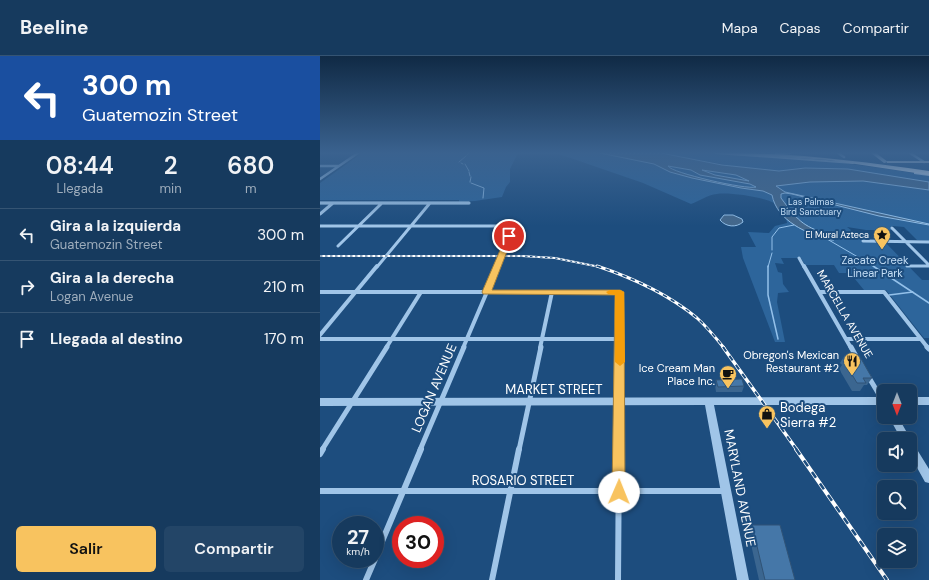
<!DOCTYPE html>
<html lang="es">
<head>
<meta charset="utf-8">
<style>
	:root { --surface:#163a5e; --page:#234567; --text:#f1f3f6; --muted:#9eadbc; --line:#355473; --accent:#f8c35f }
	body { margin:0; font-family:"DM Sans",sans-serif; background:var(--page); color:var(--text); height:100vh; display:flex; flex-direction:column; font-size:15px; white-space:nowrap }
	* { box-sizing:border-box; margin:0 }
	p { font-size:13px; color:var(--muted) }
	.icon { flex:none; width:22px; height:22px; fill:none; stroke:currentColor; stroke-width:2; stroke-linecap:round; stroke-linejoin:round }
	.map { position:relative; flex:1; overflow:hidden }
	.side { display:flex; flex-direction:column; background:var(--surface); width:320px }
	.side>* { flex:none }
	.banner { background:#1a4fa0; color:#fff; overflow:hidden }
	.needle { width:26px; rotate:180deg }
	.fabs { position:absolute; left:557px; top:328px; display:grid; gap:8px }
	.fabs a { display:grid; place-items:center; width:40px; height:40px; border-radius:6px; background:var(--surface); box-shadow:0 4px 16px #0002,0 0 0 1px var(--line); font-size:20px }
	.speed { position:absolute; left:12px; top:460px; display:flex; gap:8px; font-size:20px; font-weight:700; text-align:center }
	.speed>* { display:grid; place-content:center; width:52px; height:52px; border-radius:50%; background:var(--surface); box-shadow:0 4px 16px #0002,0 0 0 1px var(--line); line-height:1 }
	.speed small { font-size:10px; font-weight:400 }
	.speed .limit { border:6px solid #d22; background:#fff; color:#111 }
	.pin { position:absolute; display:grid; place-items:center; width:34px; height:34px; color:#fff; margin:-17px; border:2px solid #fff; border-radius:50%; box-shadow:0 1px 4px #0007 }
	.me { position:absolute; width:44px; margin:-22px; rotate:1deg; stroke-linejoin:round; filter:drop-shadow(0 0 3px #0008) }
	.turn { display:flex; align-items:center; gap:14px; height:84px; padding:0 16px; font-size:18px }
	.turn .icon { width:52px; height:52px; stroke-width:2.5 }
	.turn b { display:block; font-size:28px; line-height:34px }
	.eta { display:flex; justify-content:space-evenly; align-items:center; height:68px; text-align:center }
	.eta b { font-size:24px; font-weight:600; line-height:28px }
	.action { display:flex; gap:8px; margin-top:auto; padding:8px 16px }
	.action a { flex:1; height:46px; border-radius:6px; background:var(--accent); color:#111; font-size:16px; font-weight:600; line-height:46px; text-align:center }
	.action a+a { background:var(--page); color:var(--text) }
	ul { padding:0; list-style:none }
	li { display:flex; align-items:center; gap:12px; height:52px; padding:0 16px; border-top:1px solid var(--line) }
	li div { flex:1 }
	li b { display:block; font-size:15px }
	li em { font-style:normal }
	header { display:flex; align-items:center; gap:24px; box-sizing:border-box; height:56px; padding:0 20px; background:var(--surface); border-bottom:1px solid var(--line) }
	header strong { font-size:19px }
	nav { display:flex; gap:22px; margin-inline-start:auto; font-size:14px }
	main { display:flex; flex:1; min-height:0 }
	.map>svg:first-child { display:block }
	.green { fill:#2d659b }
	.water { fill:#44688c; stroke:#94c1ea; fill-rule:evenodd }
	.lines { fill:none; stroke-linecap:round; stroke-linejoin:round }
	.stream-far1 { stroke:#94c1ea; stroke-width:1 }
	.stream { stroke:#94c1ea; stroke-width:1.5 }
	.minor-far4 { stroke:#a0c5e8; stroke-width:2.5 }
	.minor-far3 { stroke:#a0c5e8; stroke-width:3 }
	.minor-far2 { stroke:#a0c5e8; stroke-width:4 }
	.minor-far1 { stroke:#a0c5e8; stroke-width:5 }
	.minor { stroke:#a0c5e8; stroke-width:6 }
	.tertiary { fill:#a0c5e8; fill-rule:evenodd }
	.secondary { fill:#cbe0f6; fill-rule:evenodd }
	.trunk { fill:#f1f7fe; fill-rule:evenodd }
	.rail-far3-casing { stroke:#fff; stroke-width:2 }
	.rail-far2-casing { stroke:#fff; stroke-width:3 }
	.rail-far1-casing { stroke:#fff; stroke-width:3.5 }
	.rail-casing { stroke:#fff; stroke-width:4 }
	.rail-far3 { stroke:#1d4d7e; stroke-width:1; stroke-dasharray:2.5; stroke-linecap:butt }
	.rail-far2 { stroke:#1d4d7e; stroke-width:1.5; stroke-dasharray:4.5; stroke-linecap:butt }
	.rail-far1 { stroke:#1d4d7e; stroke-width:2; stroke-dasharray:5.5; stroke-linecap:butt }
	.rail { stroke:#1d4d7e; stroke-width:2.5; stroke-dasharray:7; stroke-linecap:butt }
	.wall { fill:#3b6690 }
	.building { fill:#4577a8; stroke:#305376 }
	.route { fill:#f8c35f; stroke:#a17f3e }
	.slow { fill:#f59e0b }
	.labels { text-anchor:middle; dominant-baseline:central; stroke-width:4; stroke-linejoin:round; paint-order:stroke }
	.far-park-label { font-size:9px; fill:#c4def6; stroke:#1d4d7e }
	.far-poi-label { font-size:9px; fill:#fff; stroke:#1d4d7e; text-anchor:end }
	.park-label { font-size:11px; fill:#c4def6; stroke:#1d4d7e }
	.street-label { font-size:11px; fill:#fff; stroke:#1d4d7e }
	.poi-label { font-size:11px; fill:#fff; stroke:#1d4d7e; text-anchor:end }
	.near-street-label { font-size:13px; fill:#fff; stroke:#1d4d7e }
	.near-poi-label { font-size:13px; fill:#fff; stroke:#1d4d7e; text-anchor:start }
</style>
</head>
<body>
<header>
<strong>Beeline</strong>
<nav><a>Mapa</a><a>Capas</a><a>Compartir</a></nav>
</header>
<main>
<section class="side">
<div class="banner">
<div class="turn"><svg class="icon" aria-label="left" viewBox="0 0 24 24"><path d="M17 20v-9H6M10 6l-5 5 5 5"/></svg><div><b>300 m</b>Guatemozin Street</div></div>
</div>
<div class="eta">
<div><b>08:44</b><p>Llegada</p></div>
<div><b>2</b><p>min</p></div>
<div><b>680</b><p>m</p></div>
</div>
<ul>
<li><svg class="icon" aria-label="left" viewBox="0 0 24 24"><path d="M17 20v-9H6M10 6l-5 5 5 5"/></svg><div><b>Gira a la izquierda</b><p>Guatemozin Street</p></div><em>300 m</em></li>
<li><svg class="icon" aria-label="right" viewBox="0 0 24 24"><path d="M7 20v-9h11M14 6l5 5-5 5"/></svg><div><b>Gira a la derecha</b><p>Logan Avenue</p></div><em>210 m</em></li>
<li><svg class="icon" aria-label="arrive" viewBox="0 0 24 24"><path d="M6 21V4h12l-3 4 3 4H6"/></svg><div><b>Llegada al destino</b></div><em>170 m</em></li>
</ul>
<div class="action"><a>Salir</a><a>Compartir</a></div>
</section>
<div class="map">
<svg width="609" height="524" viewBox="0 0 609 524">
	<rect width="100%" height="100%" fill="#1d4d7e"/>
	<path class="green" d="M42 97H198L190 113V126L186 131 182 141 155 145 139 146V144H0V127Z
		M236 97H280L308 102 338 109 357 118 421 132 443 135 452 139 457 129 490 126 543 125 609 134V185L597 184 584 171 572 170V174H546L527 171 544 184H563L602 224H609V282H604L566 234H544L530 217H519L514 209H485L481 202H461L464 208 455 207 458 216 462 217 463 228 469 236 458 237 457 246 465 286H455L423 202 421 191H436L428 176 449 177 455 170 467 167C467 162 459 150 454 147 444 141 408 136 397 138 387 139 380 145 371 148L323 127Z
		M341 97C430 97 521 104 609 120V126L515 112H485L459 115 418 111Z
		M349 110 371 114 380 119 391 121 430 128 436 131C427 134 356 118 348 111Z
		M382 114 416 119 429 125 395 119Z"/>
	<path class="water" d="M280 97H341L402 109 459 115 485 112 528 113 609 126V134L543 125 490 126 456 130 465 136 609 168V169L559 160 472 138 465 137 461 138V142C481 169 483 169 513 181L514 184H511C487 178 457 165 452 139L443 135 421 132 372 122 350 116 334 108ZM348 110 371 114 380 119 391 121 430 128 436 131C427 134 351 117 348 110ZM382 114 416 119 429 125 395 119Z
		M404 159H413L422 163 423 166C416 172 406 171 400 164Z"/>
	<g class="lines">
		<path class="stream-far1" d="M147 99 149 97
			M139 106 146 100
			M141 107 143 108
			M145 108 149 115
			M149 116 150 120
			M150 126 151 121
			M151 127 164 132 163 142
			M507 183 555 211
			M452 194V181L459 172 474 169
			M448 211 452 197"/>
		<path class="stream" d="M448 210V239L458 283
			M553 210 609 247
			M569 239 593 236"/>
		<path class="minor-far4" d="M518 97 524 101
			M590 97 604 106
			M456 98 470 97
			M0 110H18
			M0 123 38 97
			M0 147H149"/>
		<path class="minor-far3" d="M0 147H149
			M0 158 13 147
			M0 170H191L177 211
			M572 172 609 209
			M543 185 609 186
			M18 190 62 147
			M479 202 484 211
			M587 210H609
			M57 211 110 147"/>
		<path class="minor-far2" d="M484 210 531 292
			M0 236H300V292
			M499 236H564L608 292
			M0 279 57 210
			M0 283H300
			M526 283H601
			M66 292 101 236
			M143 292 178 210
			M220 292 232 236"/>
		<path class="minor-far1" d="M531 291 537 302
			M607 291 609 293
			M548 320 563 345
			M2 394 67 291
			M100 394 144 291
			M199 394 221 291
			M299 394 300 291"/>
		<path class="minor" d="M0 398 3 393
			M0 435H405
			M55 502 101 393
			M46 524 55 503
			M172 524 199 393
			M298 524 299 393"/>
		<path class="tertiary" d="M564 341V349H394L429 524H417L385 349 0 350V342Z
			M590 341H609V349H590Z
			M569 361H578L589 380 591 383 590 385V383H581Z
			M590 386 593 387 609 413V427L605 426 590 399Z"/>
		<path class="secondary" d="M394 97H413L533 106 535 107 533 108 396 98Z
			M551 97H556L568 106 564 107Z
			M594 116 609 118V120L594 118Z"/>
		<path class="trunk" d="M413 97C479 97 544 106 609 115V119L509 104 415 98Z
			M569 105H609V107H567V105Z"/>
		<g class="rail-far3-casing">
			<path id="rail-far3" d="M0 200H202L235 202 280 211"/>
		</g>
		<g class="rail-far2-casing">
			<path id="rail-far2" d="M277 210C313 222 348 238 377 262 387 271 396 282 404 292"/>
		</g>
		<g class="rail-far1-casing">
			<path id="rail-far1" d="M403 291 477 394"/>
		</g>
		<g class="rail-casing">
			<path id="rail" d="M476 393 567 524"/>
		</g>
		<use href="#rail-far3" class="rail-far3"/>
		<use href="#rail-far2" class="rail-far2"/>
		<use href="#rail-far1" class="rail-far1"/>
		<use href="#rail" class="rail"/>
	</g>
	<path class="wall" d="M525 299 552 322 547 329H544L540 335H532L519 313 522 309 520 307Z
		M396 324 424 330 422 336H396L395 329Z
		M432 469 475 524H439L428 475Z"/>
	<path class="building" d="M525 299H539L552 322H543L546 327H537L524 305H529Z
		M422 323 424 330 398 331 396 324Z
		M432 469H460L475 524H445Z"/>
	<linearGradient id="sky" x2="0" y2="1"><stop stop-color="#102a45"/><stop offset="0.57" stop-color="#3a628f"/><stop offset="1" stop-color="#3a628f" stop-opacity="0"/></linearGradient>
	<rect width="609" height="170" fill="url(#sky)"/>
	<path class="route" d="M187 178 193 180 172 234H300L304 236 305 436 303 440 299 442 294 440 292 436 295 239 163 238 162 236Z"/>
	<path class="slow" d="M300 234 304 236 305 306 300 310 295 306V239L288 238 286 236 290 234Z"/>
	<defs>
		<g id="sight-pin" transform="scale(0.9)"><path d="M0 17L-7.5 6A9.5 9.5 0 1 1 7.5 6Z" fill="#f8c35f" stroke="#1d4d7e"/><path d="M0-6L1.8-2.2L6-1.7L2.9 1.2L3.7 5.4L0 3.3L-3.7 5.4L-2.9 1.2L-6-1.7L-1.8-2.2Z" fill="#111"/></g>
		<g id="restaurant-pin" transform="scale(0.9)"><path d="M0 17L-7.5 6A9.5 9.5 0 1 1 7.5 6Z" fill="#f8c35f" stroke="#1d4d7e"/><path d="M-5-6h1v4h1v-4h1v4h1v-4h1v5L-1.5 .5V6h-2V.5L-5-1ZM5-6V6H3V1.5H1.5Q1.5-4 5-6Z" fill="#111"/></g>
		<g id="cafe-pin" transform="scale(0.9)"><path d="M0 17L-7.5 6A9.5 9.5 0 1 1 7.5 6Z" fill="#f8c35f" stroke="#1d4d7e"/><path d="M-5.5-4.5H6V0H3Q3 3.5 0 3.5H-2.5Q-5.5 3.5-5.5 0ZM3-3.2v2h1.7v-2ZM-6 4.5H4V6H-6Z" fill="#111"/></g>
		<g id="shop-pin" transform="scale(0.9)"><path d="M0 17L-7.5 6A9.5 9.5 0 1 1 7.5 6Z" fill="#f8c35f" stroke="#1d4d7e"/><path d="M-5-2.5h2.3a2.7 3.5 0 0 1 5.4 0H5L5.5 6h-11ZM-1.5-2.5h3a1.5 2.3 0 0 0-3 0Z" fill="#111"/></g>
	</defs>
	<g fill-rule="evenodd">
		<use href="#sight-pin" x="562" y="179"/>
		<use href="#restaurant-pin" x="532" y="305"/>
		<use href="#cafe-pin" x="408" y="318"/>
		<use href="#shop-pin" x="447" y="358"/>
	</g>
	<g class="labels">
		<g class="far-park-label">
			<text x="491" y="146">Las Palmas<tspan x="491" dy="10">Bird Sanctuary</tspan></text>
		</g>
		<g class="far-poi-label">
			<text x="549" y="179">El Mural Azteca</text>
		</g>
		<g class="park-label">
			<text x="555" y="204">Zacate Creek<tspan x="555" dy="13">Linear Park</tspan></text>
		</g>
		<g class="street-label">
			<text transform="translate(525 258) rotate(60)">MARCELLA AVENUE</text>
		</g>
		<g class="poi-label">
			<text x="519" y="299">Obregon's Mexican<tspan x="519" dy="13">Restaurant #2</tspan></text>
			<text x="395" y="312">Ice Cream Man<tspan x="395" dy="13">Place Inc.</tspan></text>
		</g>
		<g class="near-street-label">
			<text transform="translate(114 332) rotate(-67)">LOGAN AVENUE</text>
			<text x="234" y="333">MARKET STREET</text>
			<text x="203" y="424">ROSARIO STREET</text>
			<text transform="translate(420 432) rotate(79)">MARYLAND AVENUE</text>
		</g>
		<g class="near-poi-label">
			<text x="460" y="351">Bodega<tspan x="460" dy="15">Sierra #2</tspan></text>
		</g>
	</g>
</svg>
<div class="fabs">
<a><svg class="needle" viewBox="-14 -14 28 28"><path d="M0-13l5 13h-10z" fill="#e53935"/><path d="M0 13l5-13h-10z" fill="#9eadbc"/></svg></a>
<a><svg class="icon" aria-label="sound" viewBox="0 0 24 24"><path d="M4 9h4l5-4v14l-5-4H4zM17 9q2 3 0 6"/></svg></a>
<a><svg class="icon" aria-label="search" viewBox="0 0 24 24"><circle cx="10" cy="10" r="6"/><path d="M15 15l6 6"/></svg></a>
<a><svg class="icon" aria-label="layers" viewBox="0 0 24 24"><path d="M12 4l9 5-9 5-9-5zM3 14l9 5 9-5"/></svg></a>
</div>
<div class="speed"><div>27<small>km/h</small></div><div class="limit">30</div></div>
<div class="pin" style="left:189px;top:180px;background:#d93025"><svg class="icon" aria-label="arrive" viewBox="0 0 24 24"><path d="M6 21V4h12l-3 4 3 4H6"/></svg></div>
<svg class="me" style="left:299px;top:436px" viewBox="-20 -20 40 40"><circle r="19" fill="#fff"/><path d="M0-13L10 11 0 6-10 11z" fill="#f8c35f"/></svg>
</div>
</main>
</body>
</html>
